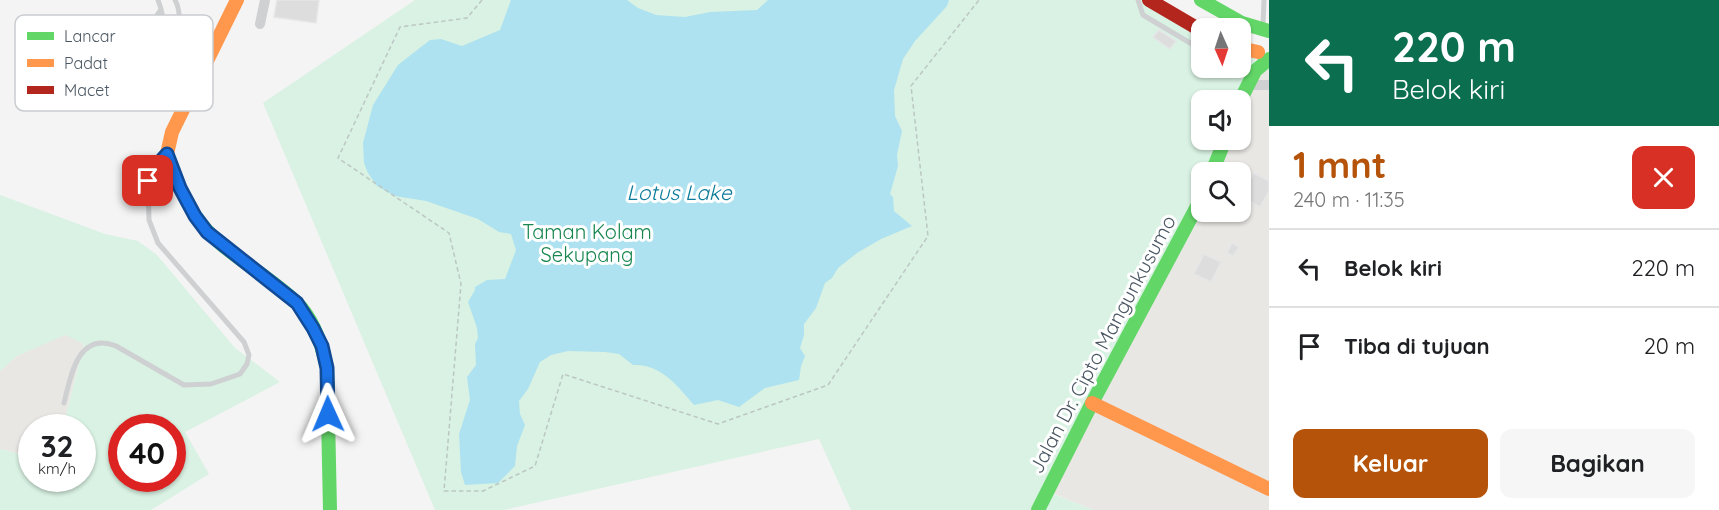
<!DOCTYPE html>
<html lang="id">
<head>
<meta charset="utf-8">
<style>
	:root { --surface:#fff; --page:#f6f6f6; --text:#202124; --muted:#757577; --line:#e0e0e0; --accent:#b45309 }
	body { margin:0; font-family:Quicksand,sans-serif; background:var(--page); color:var(--text); height:100vh; display:flex; flex-direction:column; font-size:22px; white-space:nowrap }
	* { box-sizing:border-box; margin:0 }
	p { font-size:20px; color:var(--muted) }
	.icon { flex:none; width:33px; height:33px; fill:none; stroke:currentColor; stroke-width:2; stroke-linecap:round; stroke-linejoin:round }
	.map { position:relative; flex:1; overflow:hidden }
	.details { display:flex; flex-direction:column; background:var(--surface); width:450px }
	.details>* { flex:none }
	.top-card { background:#0b6e4f; color:#fff; overflow:hidden }
	.needle { width:39px; rotate:177deg }
	.tools { position:absolute; left:1191px; top:18px; display:grid; gap:12px }
	.tools a { display:grid; place-items:center; width:60px; height:60px; border-radius:12px; background:var(--surface); box-shadow:0 2px 4px #0004; font-size:30px }
	.speed { position:absolute; left:18px; top:414px; display:flex; gap:12px; font-size:30px; font-weight:700; text-align:center }
	.speed>* { display:grid; place-content:center; width:78px; height:78px; border-radius:50%; background:var(--surface); box-shadow:0 2px 4px #0004; line-height:1 }
	.speed small { font-size:15px; font-weight:400 }
	.speed .limit { border:9px solid #d22; background:#fff; color:#111 }
	.pin { position:absolute; display:grid; place-items:center; width:51px; height:51px; color:#fff; margin:-26px; border-radius:12px; box-shadow:0 3px 9px #0006 }
	.me { position:absolute; width:66px; margin:-33px; rotate:359deg; stroke-linejoin:round; filter:drop-shadow(0 0 4px #0008) }
	.turn { display:flex; align-items:center; gap:21px; height:126px; padding:0 24px; font-size:27px }
	.turn .icon { width:78px; height:78px; stroke-width:2.5 }
	.turn b { display:block; font-size:42px; line-height:51px }
	.round { display:grid; place-items:center; flex:none; width:63px; height:63px; border-radius:12px; background:var(--page) }
	.overview { display:flex; align-items:center; justify-content:space-between; height:102px; padding:0 24px }
	h1 { font-size:36px; font-weight:700; line-height:45px; color:var(--accent) }
	.cta { display:flex; gap:12px; margin-top:auto; padding:12px 24px }
	.cta a { flex:1; height:69px; border-radius:12px; background:var(--accent); color:#fff; font-size:24px; font-weight:700; line-height:69px; text-align:center }
	.cta a+a { background:var(--page); color:var(--text) }
	ul { padding:0; list-style:none }
	li { display:flex; align-items:center; gap:18px; height:78px; padding:0 24px; border-top:2px solid var(--line) }
	li div { flex:1 }
	li b { display:block; font-size:22px }
	li em { font-style:normal }
	main { display:flex; flex:1; min-height:0 }
	.map>svg:first-child { display:block }
	.commercial { fill:#e8e7e3 }
	.green { fill:#d9f2e3; fill-rule:evenodd }
	.water { fill:#aee2f0 }
	.building { fill:#ddddde; stroke:#e5e6e7; stroke-width:1.5 }
	.lines { fill:none; stroke-linecap:round; stroke-linejoin:round }
	.path { stroke:#bcc7c4; stroke-width:1.5; stroke-dasharray:4.5 3; stroke-linecap:butt }
	.lane { stroke:#ced0d2; stroke-width:5 }
	.street { stroke:#ced0d2; stroke-width:10 }
	.fast { stroke:#63d668; stroke-width:14 }
	.slow { stroke:#ff974d; stroke-width:14 }
	.jam { stroke:#b3261e; stroke-width:14 }
	.route-casing { stroke:#114b97; stroke-width:15 }
	.route { stroke:#1a73e8; stroke-width:10 }
	.labels { text-anchor:middle; dominant-baseline:central; stroke-width:6; stroke-linejoin:round; paint-order:stroke }
	.park-label { font-size:20px; fill:#17864f; stroke:#fff }
	.street-label { font-size:20px; fill:#4a5661; stroke:#fff }
	.water-label { font-size:21px; font-style:italic; fill:#0c7c9b; stroke:#fff }
	.key { fill:#fff; stroke:#c9ccd0; stroke-width:1.5 }
	.key-label { font-size:16px; fill:#4a5661 }
</style>
</head>
<body>
<main>
<div class="map">
<svg width="1269" height="510" viewBox="0 0 1269 510">
	<rect width="100%" height="100%" fill="#f4f4f4"/>
	<path class="commercial" d="M1269 53V510H1093L1050 492 1202 212H1240V172H1212L1225 140H1240L1241 101Z
		M65 334 84 343 63 427 32 428 31 457 0 449V371L17 356Z"/>
	<path class="green" d="M415 0H1149L1201 31 1202 68H1240L1241 48 1258 52 1240 100H1202V140H1225L1212 172H1202L1201 197 1051 493 1093 510H851L819 439 504 510H435L263 103Z
		M0 195 105 234 138 241 157 255 235 348 280 382 185 432 209 474 151 510H0V449L31 457 32 478H82V428L63 427 84 344 65 335 17 356 0 371ZM122 428H172V478H122Z"/>
	<path class="water" d="M511 0H627L638 8 656 15 685 17 710 12 757 10 768 0H949L947 6 915 41 903 59 894 90 895 116 902 131 897 155 898 166 890 194 893 197 894 211 912 226 881 239 857 253 838 268 832 278 825 283 816 308 804 324V335L800 348 805 356 801 366 799 380 765 388 739 407 718 400 694 405C678 386 660 363 633 365L619 354 605 352 568 351 551 355 540 362 528 389 519 401 520 414 525 425 517 446 515 466 498 483 465 485 461 472 459 434 470 400 467 377 476 365 475 344 478 338 477 328 468 302 475 290V287L487 280 505 279 516 250 511 234 499 232 478 219 426 201 395 196 377 186 368 173 364 163 363 143 373 105 398 65 430 40 441 39 462 46 500 30Z"/>
	<path class="building" d="M277 0H319L316 23 274 17Z
		M1159 30 1176 41 1170 49 1153 37Z
		M1254 173 1269 181V191L1260 207 1241 197Z
		M1232 243 1239 247 1233 256 1227 253Z
		M1204 254 1221 262 1211 282 1194 274Z"/>
	<g class="lines">
		<path class="path" d="M482 0 467 18 400 27 338 158 449 233 461 284 444 491H483L535 466 563 374 718 424 828 385 928 236 911 86 979 0"/>
		<path class="lane" d="M158 0C169 28 160 46 159 74L166 84 188 96
			M1138 0 1143 15 1202 50
			M1263 25 1264 0
			M149 34 152 23 161 9
			M1240 66 1254 71
			M166 84C171 62 187 21 175 0
			M64 403C71 375 78 331 116 346L184 385 211 384 240 374 247 364 249 355 244 342 158 243 149 220 148 181 151 172 166 155"/>
		<path class="street" d="M260 24 265 0
			M1247 85H1269"/>
		<path class="fast" d="M1201 0 1242 23 1269 31
			M1240 101 1255 71 1269 59
			M1212 172 1225 140
			M194 214C219 252 264 271 296 302 313 318 322 345 327 368L330 510
			M1038 510 1092 403 1202 197"/>
		<path class="slow" d="M1240 48 1258 52
			M194 214 180 188 167 154 172 132 237 0
			M1092 403 1269 489"/>
		<path class="jam" d="M1149 0 1202 31"/>
	</g>
	<g class="lines">
		<g class="route-casing">
			<path id="route" d="M148 181 151 172 167 154 180 188 195 216 207 232 297 303 313 328 322 346 327 368 328 414"/>
		</g>
		<use href="#route" class="route"/>
	</g>
	<g class="labels">
		<g class="park-label">
			<text x="587" y="231">Taman Kolam<tspan x="587" dy="23">Sekupang</tspan></text>
		</g>
		<g class="street-label">
			<text transform="translate(1102 344) rotate(-62)">Jalan Dr. Cipto Mangunkusumo</text>
		</g>
		<g class="water-label">
			<text x="679" y="192">Lotus Lake</text>
		</g>
	</g>
	<rect x="15" y="15" width="198" height="96" rx="9" class="key"/>
	<rect x="27" y="32" width="27" height="8" fill="#63d668"/>
	<rect x="27" y="59" width="27" height="8" fill="#ff974d"/>
	<rect x="27" y="86" width="27" height="8" fill="#b3261e"/>
	<g class="key-label">
		<text x="64" y="42">Lancar</text>
		<text x="64" y="69">Padat</text>
		<text x="64" y="96">Macet</text>
	</g>
</svg>
<div class="tools">
<a><svg class="needle" viewBox="-14 -14 28 28"><path d="M0-13l5 13h-10z" fill="#e53935"/><path d="M0 13l5-13h-10z" fill="#757577"/></svg></a>
<a><svg class="icon" aria-label="sound" viewBox="0 0 24 24"><path d="M4 9h4l5-4v14l-5-4H4zM17 9q2 3 0 6"/></svg></a>
<a><svg class="icon" aria-label="search" viewBox="0 0 24 24"><circle cx="10" cy="10" r="6"/><path d="M15 15l6 6"/></svg></a>
</div>
<div class="speed"><div>32<small>km/h</small></div><div class="limit">40</div></div>
<div class="pin" style="left:148px;top:181px;background:#d93025"><svg class="icon" aria-label="arrive" viewBox="0 0 24 24"><path d="M6 21V4h12l-3 4 3 4H6"/></svg></div>
<svg class="me" style="left:328px;top:414px" viewBox="-20 -20 40 40"><path d="M0-17L14 15 0 8-14 15z" fill="#1a73e8" stroke="#fff" stroke-width="4"/></svg>
</div>
<section class="details">
<div class="top-card">
<div class="turn"><svg class="icon" aria-label="left" viewBox="0 0 24 24"><path d="M17 20v-9H6M10 6l-5 5 5 5"/></svg><div><b>220 m</b>Belok kiri</div></div>
</div>
<div class="overview"><div><h1>1 mnt</h1><p>240 m · 11:35</p></div><a class="round" style="background:#d93025;color:#fff"><svg class="icon" aria-label="close" viewBox="0 0 24 24"><path d="M6 6l12 12M18 6L6 18"/></svg></a></div>
<ul>
<li><svg class="icon" aria-label="left" viewBox="0 0 24 24"><path d="M17 20v-9H6M10 6l-5 5 5 5"/></svg><div><b>Belok kiri</b></div><em>220 m</em></li>
<li><svg class="icon" aria-label="arrive" viewBox="0 0 24 24"><path d="M6 21V4h12l-3 4 3 4H6"/></svg><div><b>Tiba di tujuan</b></div><em>20 m</em></li>
</ul>
<div class="cta"><a>Keluar</a><a>Bagikan</a></div>
</section>
</main>
</body>
</html>
